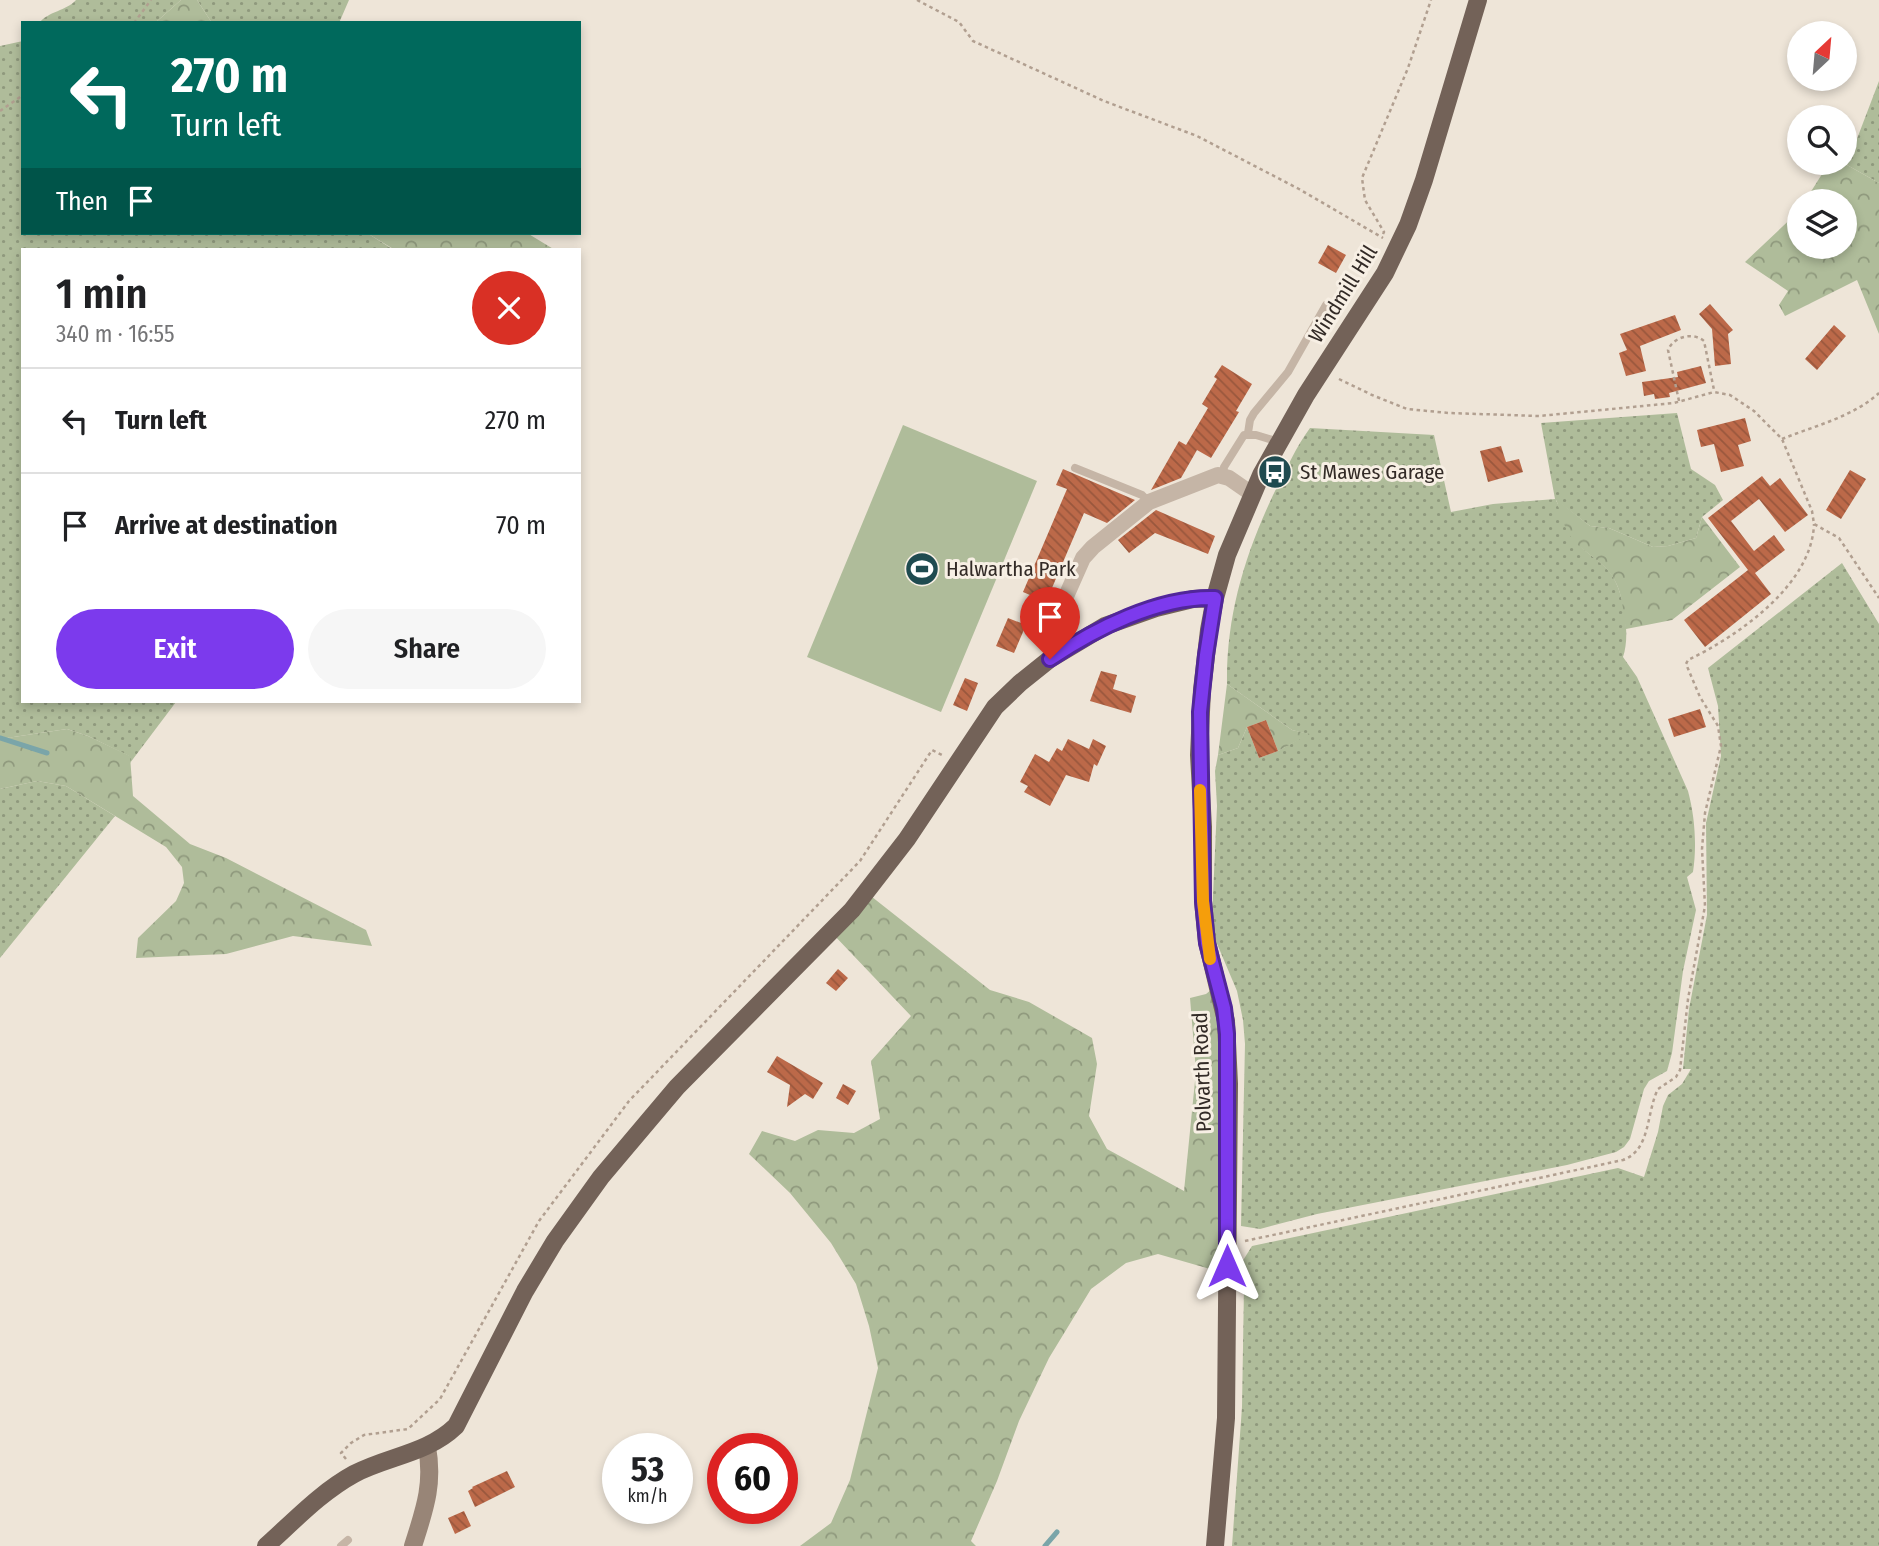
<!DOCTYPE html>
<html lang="en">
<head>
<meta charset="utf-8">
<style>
	:root { --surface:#fff; --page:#f6f6f6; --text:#202124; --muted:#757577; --line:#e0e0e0; --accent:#7c3aed }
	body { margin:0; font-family:"Fira Sans Condensed",sans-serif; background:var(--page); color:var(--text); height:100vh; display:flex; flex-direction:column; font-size:26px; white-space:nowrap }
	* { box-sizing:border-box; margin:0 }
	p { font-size:23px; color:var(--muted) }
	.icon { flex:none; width:38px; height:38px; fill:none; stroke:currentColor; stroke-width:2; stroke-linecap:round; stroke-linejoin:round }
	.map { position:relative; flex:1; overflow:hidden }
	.side { position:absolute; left:21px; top:248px; width:560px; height:455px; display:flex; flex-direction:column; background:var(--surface); border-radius:0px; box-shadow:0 4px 10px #0003 }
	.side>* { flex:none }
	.guide { position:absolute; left:21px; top:21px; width:560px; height:214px; border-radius:0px; box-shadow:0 4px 10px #0003; background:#00695c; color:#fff; overflow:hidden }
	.needle { width:46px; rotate:26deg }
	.fabs { position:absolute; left:1787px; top:21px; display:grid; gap:14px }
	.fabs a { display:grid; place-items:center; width:70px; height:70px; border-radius:50%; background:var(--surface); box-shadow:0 4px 10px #0003; font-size:35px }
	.speed { position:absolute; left:602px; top:1433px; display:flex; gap:14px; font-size:35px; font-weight:700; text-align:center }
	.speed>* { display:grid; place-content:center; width:91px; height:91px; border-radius:50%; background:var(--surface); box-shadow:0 4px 10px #0003; line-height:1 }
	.speed small { font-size:18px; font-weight:400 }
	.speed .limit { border:10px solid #d22; background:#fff; color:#111 }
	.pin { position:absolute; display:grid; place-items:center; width:60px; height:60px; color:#fff; margin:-72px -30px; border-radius:50% 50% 50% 0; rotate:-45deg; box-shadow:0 0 7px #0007 }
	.pin .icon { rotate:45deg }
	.me { position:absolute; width:77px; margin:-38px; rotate:0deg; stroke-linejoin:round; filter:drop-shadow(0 0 5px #0008) }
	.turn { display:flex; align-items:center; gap:24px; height:147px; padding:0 35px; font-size:32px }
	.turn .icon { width:91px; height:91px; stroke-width:2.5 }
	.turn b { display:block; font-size:49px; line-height:60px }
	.then { display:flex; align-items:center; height:66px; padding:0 35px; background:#0003; gap:14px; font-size:26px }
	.round { display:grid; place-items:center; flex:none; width:74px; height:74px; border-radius:37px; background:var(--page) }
	.summary { display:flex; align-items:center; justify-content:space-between; height:119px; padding:0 35px }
	h1 { font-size:42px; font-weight:600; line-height:52px }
	.button { display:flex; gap:14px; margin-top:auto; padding:14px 35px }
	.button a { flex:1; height:80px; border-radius:42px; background:var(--accent); color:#fff; font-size:28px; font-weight:600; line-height:80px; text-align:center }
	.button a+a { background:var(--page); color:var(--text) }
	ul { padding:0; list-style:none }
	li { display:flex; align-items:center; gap:21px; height:105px; padding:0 35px; border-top:2px solid var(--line) }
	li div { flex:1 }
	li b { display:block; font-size:26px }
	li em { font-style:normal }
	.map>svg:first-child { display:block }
	.grass { fill:url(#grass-dots) }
	.forest { fill:url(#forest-crowns) }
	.garden { fill:#afbc9a }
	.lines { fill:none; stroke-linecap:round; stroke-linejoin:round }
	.stream { stroke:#7aa5a9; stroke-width:5 }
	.building { fill:url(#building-back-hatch) }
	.path { stroke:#b19f90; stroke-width:2.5; stroke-dasharray:3.5 3.5; stroke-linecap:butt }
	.lane { stroke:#c5b5a6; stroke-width:8 }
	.street { stroke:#c5b5a6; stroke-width:16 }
	.secondary { stroke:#988577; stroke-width:18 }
	.primary { stroke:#736258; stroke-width:18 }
	.route-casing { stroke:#51269a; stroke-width:18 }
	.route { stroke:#7c3aed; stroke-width:12 }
	.slow { stroke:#f59e0b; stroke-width:12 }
	.labels { text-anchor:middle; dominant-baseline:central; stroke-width:6; stroke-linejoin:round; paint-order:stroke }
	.street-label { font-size:21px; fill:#322a26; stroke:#f7efe4 }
	.poi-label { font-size:21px; fill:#322a26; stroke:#f7efe4; text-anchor:start }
</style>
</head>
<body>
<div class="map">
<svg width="1879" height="1546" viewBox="0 0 1879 1546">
	<defs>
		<pattern id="grass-dots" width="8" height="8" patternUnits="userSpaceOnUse" patternTransform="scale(1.75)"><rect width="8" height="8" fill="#afbc9a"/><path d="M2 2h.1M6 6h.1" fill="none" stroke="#8f997d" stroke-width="1.8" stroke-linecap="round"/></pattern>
		<pattern id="forest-crowns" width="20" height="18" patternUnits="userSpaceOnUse" patternTransform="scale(1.75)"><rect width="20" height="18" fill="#afbc9a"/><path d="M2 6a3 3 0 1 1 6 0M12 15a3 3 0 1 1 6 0" fill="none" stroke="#8f997d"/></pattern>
		<pattern id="building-back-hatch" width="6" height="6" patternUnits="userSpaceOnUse" patternTransform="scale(1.75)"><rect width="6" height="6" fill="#bc6949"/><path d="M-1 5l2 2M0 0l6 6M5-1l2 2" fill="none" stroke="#99573d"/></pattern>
	</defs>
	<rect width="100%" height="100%" fill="#eee5d8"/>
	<path class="grass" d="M76 0H181L155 23H39C49 11 66 11 76 0Z
		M197 0H349L339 23H212Z
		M23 41V233H367L394 250H23V702H176L130 763 129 756 88 736 67 729 0 739V46Z
		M1879 81V183L1847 165Z
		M1677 413 1691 469 1715 485 1723 500 1702 517 1696 538 1668 546 1653 547 1609 528 1590 526 1556 500C1562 513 1568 534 1578 544 1586 553 1598 559 1607 569 1624 586 1631 635 1623 657L1637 677 1688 791C1695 817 1697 846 1693 872L1687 877 1696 910 1683 971 1672 1053 1667 1071 1649 1081 1644 1089 1630 1139 1624 1147 1616 1152 1567 1165 1317 1214 1260 1229 1241 1226 1245 1044 1243 1020 1237 991 1215 939 1212 918 1217 806 1215 771 1218 755 1238 748 1247 727 1259 758 1278 751 1308 734 1292 730 1227 684C1226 614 1246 551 1276 489 1287 468 1296 447 1310 428L1434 435 1451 512 1493 504 1555 499 1541 423Z
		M1842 563 1879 624V1546H1232L1242 1407 1244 1287 1242 1262 1252 1246 1618 1168 1644 1177 1658 1132 1663 1106 1668 1095 1682 1084 1691 1069H1683L1689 1009 1707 915 1706 823 1721 756 1718 706 1708 668Z
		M37 781 66 786 115 816 0 958V789Z"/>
	<path class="forest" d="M181 0H197L212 23H155Z
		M1829 163 1847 165 1879 183V334L1857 280 1785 316 1779 305 1788 291 1745 262 1799 211V247H1844V201H1805Z
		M367 233H527L555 250H395Z
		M1556 499 1590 526 1609 528 1653 547 1668 546 1696 538 1702 517 1740 567 1672 620 1626 629C1623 613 1623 595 1615 581 1607 564 1589 556 1576 543 1564 531 1561 514 1556 499Z
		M1227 684 1292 730 1310 734 1278 751 1266 720 1247 727 1238 748 1218 755Z
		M67 729 88 736 130 756 133 796 190 844 226 858 366 930 372 946 293 936 226 954 136 958 138 938 176 901 184 883 182 867 166 847 66 786 37 781 0 789V739Z
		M867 893 990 990 1029 1002 1092 1038 1097 1064 1089 1116 1107 1149 1184 1191 1196 1071 1190 998 1206 994 1217 985 1227 1266 1210 1269 1158 1254 1126 1263 1091 1289 1049 1358 1019 1421 997 1481 971 1541 976 1546H800L831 1523 850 1480 878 1368 869 1326 856 1284 831 1243 790 1193 749 1154 762 1131 795 1141 818 1130 854 1133 880 1119 871 1061 911 1016 832 933Z"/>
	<path class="garden" d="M903 425 1037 481 941 712 807 657Z"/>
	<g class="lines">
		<path class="stream" d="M0 738 47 753
			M1045 1546 1057 1532"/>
	</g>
	<path class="building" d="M1328 245 1346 255 1336 273 1318 263Z
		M1710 304 1733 330 1728 334 1731 364 1715 366 1712 329 1699 314Z
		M1675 315 1681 330 1640 346 1646 371 1626 376 1619 353 1627 350 1620 334Z
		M1834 325 1846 336 1817 370 1805 359Z
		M1222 365 1252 384 1236 411 1239 412 1211 458 1197 450 1181 478 1151 490 1179 441 1186 445 1208 408 1202 404 1217 379 1214 377Z
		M1701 366 1706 383 1669 393 1670 397 1655 399 1654 394 1644 396 1642 382 1678 377 1677 372Z
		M1745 418 1751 441 1738 445 1744 466 1721 472 1714 444 1701 447 1697 430Z
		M1501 446 1506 462 1519 459 1523 472 1488 482 1480 451Z
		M1063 469 1135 500 1107 523 1084 513 1046 602 1023 592 1067 489 1056 485Z
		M1850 470 1866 479 1841 519 1826 510Z
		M1762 476 1770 486 1780 478 1808 515 1785 532 1759 499 1731 521 1754 551 1774 535 1785 550 1755 573 1771 594 1705 647 1684 620 1748 570 1708 518Z
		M1156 510 1215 536 1208 554 1155 533 1129 553 1118 540Z
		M1008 618 1026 625 1014 653 996 646Z
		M1101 671 1117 675 1113 689 1136 696 1131 713 1090 701Z
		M965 678 978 683 967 711 953 705Z
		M1700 709 1706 727 1674 737 1668 719Z
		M1266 720 1278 751 1259 758 1247 727Z
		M1068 739 1089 749 1093 739 1106 746 1097 766 1094 764 1089 782 1066 775 1050 806 1024 792 1028 786 1020 782 1035 754 1049 762 1057 748 1062 751Z
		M838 969 848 978 836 991 826 983Z
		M777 1056 823 1083 813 1099 805 1094 787 1107 790 1085 767 1072Z
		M843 1084 856 1091 848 1105 836 1098Z
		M507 1471 515 1487 475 1507 468 1491 473 1488 472 1487Z
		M464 1511 471 1526 455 1534 448 1518Z"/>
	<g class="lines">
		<path class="path" d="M917 0 959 22 973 41 1104 101 1197 136 1299 189 1383 238
			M134 23 151 0
			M0 111 23 95
			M1383 234 1384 232 1365 200 1362 178 1408 68 1431 0
			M1339 379 1372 395 1407 409 1449 413 1539 416 1674 403 1714 392 1730 395 1754 411 1782 439 1812 511 1814 524 1839 538 1879 598
			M1679 401 1668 350C1674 336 1693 332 1704 341L1714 390
			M1782 439C1814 426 1853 417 1879 393
			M1245 1241 1623 1160C1651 1150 1646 1113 1658 1089L1676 1077 1680 1070 1688 999 1705 906 1702 849 1705 813 1721 746 1718 726 1700 697 1686 664 1688 660C1738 636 1812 585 1814 524
			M346 1459 341 1453 351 1443 364 1435 408 1429 440 1399 539 1221 629 1101 860 861 932 750 942 755"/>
		<path class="lane" d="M1248 433 1250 420 1254 413 1288 372 1326 305
			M1075 468 1142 495 1149 502
			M1223 475 1224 467 1244 435H1256L1279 442
			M341 1546 348 1540"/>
		<path class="street" d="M1056 619 1083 558 1093 547 1149 502 1218 475 1229 478 1252 494"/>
		<path class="secondary" d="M413 1546C424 1511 434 1485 427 1447"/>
		<path class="primary" d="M266 1546C294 1521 321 1492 354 1474 388 1456 427 1454 456 1426L525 1291 555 1241 601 1177 677 1087 852 910 907 839 995 707 1020 683 1050 659 1105 626 1156 608 1193 599 1215 598
			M1215 1546 1226 1418 1229 1084 1226 1021 1207 942 1203 901V827L1199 755 1202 690 1209 630 1215 598 1227 555 1261 475 1306 395 1385 273 1408 225 1424 180 1478 0"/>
	</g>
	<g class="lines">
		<g class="route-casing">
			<path id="route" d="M1050 659C1095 629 1159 596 1215 598L1206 655 1200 712 1203 901 1207 943 1224 1008 1227 1034V1266"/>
		</g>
		<use href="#route" class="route"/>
		<path class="slow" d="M1200 790 1203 901 1210 959"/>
	</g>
	<defs>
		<g id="bus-disc" transform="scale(1.75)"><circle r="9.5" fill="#1f4b50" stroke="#f7efe4"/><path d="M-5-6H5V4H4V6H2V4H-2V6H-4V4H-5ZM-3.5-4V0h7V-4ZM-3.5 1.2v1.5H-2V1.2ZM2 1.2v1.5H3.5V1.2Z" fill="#fff"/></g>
		<g id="stadium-disc" transform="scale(1.75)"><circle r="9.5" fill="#1f4b50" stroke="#f7efe4"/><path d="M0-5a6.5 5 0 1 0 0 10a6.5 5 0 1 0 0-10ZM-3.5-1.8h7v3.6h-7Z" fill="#fff"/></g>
	</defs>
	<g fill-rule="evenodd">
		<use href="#bus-disc" x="1275" y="472"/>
		<use href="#stadium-disc" x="922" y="569"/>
	</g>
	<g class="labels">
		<g class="street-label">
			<text transform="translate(1343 294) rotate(-58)">Windmill Hill</text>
			<text transform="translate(1202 1072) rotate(-92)">Polvarth Road</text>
		</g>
		<g class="poi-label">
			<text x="1300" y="472">St Mawes Garage</text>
			<text x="946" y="569">Halwartha Park</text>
		</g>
	</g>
</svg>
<div class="fabs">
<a><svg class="needle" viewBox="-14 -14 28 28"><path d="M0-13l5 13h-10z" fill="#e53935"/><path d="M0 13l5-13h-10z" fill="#757577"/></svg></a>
<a><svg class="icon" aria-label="search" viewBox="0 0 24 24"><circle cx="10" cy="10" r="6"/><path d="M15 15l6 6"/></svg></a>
<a><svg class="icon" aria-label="layers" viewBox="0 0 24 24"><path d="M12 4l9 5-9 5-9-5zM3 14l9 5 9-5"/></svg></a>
</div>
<div class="speed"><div>53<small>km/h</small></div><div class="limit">60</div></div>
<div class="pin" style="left:1050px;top:659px;background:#d93025"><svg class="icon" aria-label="arrive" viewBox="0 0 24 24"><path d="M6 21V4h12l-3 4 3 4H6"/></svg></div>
<svg class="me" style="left:1227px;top:1266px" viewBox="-20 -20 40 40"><path d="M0-17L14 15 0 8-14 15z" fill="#7c3aed" stroke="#fff" stroke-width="4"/></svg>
<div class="guide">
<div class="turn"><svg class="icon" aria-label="left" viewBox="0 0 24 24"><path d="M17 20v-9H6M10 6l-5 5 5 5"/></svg><div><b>270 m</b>Turn left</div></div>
<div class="then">Then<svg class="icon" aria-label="arrive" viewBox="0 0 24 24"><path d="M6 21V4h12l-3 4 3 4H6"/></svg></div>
</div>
<section class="side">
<div class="summary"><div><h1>1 min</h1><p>340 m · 16:55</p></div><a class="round" style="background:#d93025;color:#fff"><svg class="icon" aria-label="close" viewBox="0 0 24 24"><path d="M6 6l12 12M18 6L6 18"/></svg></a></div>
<ul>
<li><svg class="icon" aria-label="left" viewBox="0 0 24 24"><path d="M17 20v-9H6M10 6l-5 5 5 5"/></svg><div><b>Turn left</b></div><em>270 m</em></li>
<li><svg class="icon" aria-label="arrive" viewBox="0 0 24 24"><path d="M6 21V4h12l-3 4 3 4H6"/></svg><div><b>Arrive at destination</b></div><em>70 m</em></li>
</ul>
<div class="button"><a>Exit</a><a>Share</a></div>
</section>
</div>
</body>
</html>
